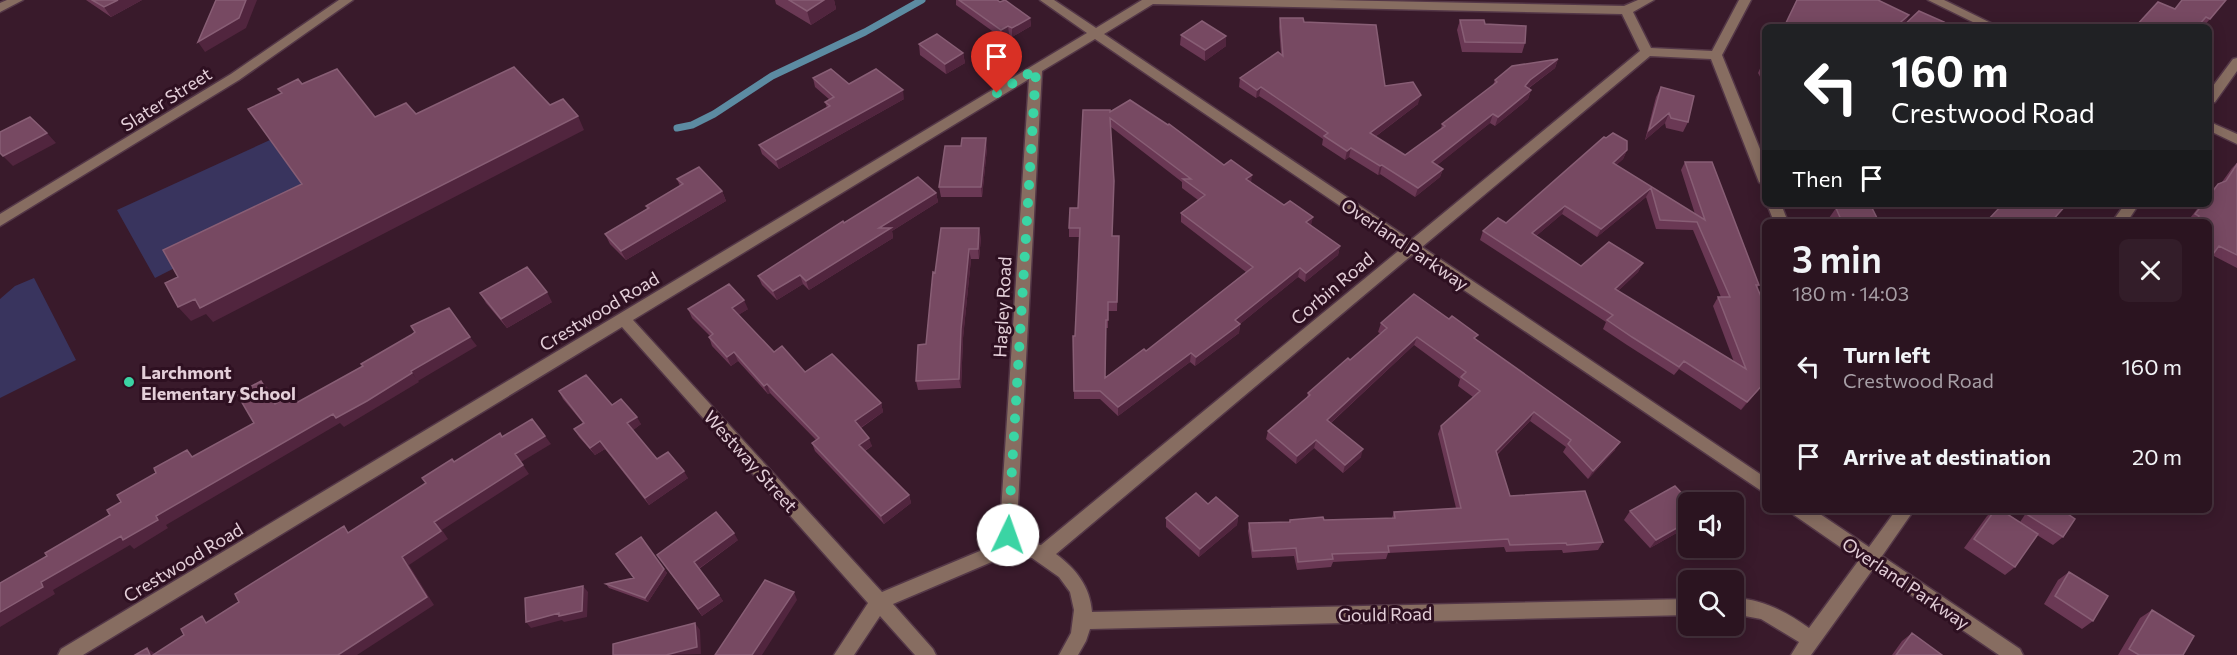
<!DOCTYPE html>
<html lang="en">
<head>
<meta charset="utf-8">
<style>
	:root { --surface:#2b1420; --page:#331d29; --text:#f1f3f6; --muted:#a69ea5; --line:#47333e }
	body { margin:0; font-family:Commissioner,sans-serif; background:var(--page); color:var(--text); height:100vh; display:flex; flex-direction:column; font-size:22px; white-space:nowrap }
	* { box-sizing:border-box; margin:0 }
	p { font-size:20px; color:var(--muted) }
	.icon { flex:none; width:33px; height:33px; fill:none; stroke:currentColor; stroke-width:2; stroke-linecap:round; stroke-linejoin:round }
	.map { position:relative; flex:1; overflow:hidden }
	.drawer { position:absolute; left:1762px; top:219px; width:450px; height:294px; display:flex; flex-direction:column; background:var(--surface); border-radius:9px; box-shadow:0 3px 15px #0003,0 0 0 2px var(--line) }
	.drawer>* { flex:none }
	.banner { position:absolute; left:1762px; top:24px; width:450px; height:183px; border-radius:9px; box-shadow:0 3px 15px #0003,0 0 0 2px var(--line); background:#202124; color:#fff; overflow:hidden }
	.fabs { position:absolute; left:1678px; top:492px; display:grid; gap:12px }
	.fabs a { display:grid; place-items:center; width:66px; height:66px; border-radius:9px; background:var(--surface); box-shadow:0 3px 15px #0003,0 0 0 2px var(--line); font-size:30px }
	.pin { position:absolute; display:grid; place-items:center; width:51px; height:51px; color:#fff; margin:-62px -26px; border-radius:50% 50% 50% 0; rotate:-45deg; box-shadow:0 0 6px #0007 }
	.pin .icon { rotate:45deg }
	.me { position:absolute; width:66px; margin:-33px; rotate:3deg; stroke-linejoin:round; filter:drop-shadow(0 0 4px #0008) }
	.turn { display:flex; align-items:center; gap:21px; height:126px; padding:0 30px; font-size:27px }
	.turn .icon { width:78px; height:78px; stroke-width:2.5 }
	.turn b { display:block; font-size:42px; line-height:51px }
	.then { display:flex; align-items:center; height:57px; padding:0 30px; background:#0003; gap:12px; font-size:22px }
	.round { display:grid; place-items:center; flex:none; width:63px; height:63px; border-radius:9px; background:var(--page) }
	.head { display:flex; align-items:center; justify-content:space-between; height:102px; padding:0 30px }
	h1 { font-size:36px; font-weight:600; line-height:45px }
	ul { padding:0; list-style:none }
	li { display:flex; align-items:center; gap:18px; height:90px; padding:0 30px }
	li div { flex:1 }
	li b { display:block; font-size:22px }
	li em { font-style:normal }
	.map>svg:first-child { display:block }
	.green { fill:#39345e }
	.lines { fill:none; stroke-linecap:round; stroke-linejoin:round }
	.stream { stroke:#5c8ba2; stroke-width:7 }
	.minor-casing { stroke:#543747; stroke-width:3 }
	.minor { fill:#876d61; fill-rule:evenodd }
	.wall { fill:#6a3854; fill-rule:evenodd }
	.shaded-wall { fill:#51253e }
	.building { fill:#774962; stroke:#885e75; stroke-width:1.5; fill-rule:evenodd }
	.route { stroke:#3bd4a4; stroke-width:10; stroke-dasharray:0 18 }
	.poi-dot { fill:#3bd4a4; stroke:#2e1021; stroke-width:2 }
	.labels { text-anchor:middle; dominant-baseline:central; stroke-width:6; stroke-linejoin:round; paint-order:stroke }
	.street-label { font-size:18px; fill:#e4cfd9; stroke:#2e1021 }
	.poi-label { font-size:18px; font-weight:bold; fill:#e4cfd9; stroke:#2e1021; text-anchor:start }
</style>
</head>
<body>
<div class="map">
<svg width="2237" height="655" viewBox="0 0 2237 655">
	<rect width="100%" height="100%" fill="#391a2b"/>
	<path class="green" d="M270 140 312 198 155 278 117 210Z
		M34 278 76 360 0 398V299L15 286Z"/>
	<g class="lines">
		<path class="stream" d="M677 128 692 125 714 114 772 76 865 32 922 0"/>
		<g class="minor-casing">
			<path id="minor" d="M7 0H23L0 12V3Z
				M339 0H353L239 80 0 226V214L231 74Z
				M1040 0H1054L1096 28 1142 0H1329L1624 6 1638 0H1654L1633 12 1651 48 1712 51 1739 0H1751L1722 55 1766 164V187L1759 182 1711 59 1650 56 1422 247 1766 478V494L1412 255 1056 554C1076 569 1090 586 1092 612L1689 599V615L1090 629 1086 641 1078 655H1059L1071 633 1074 610 1070 592 1059 577 1032 558 1008 555 893 604 933 649 936 655H915L880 616 854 655H834L868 603 622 327 83 655H58L61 649 1087 33ZM1153 4 1622 14 1640 51 1411 240 1104 34ZM1095 39 1402 248 1041 545 1016 540 1042 71ZM1029 79 999 543 882 592 633 320Z
				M1928 0H1944L1999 27H1983Z
				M2237 58V71L2215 102 2210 103V90L2233 59Z
				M2210 122 2237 134V144L2210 131Z
				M1767 204H1781L1788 222H1774Z
				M2125 204H2139L2127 222H2112Z
				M1792 510H1814L1869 547 1896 510H1914L1882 556 2020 649 2023 655H1999L1873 569 1811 655H1791L1799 642 1761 619 1734 614V598C1763 599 1786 612 1809 628L1859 560 1794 515Z"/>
		</g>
		<use href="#minor" class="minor"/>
	</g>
	<path class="wall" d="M86 0H142L111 17Z
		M775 0H834L836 9 811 25 776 4Z
		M956 0H997L1030 18 1031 26 1012 37 1009 34 1002 38 956 5Z
		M2226 0 2204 26 2175 9Z
		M1280 18 1304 22 1385 86 1418 104 1375 137 1405 155 1441 129 1442 124 1493 85 1495 80 1558 59 1555 68 1529 88 1531 90 1528 99 1495 126 1490 123 1437 165 1443 169 1440 177 1415 197 1380 174 1378 175 1349 157 1345 160 1322 145 1323 139 1273 105 1259 96 1256 98 1239 87 1240 78 1281 54 1279 27Z
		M1460 20 1485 24 1525 43 1522 53 1462 52 1457 30Z
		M1181 35 1226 46 1205 61 1180 45Z
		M919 44 963 53 965 63 946 74 920 55Z
		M1766 55V88L1758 73Z
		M813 78 849 84 904 99 779 169 762 154 759 145 827 108 825 102 830 100 815 87Z
		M1661 87 1688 122 1683 132 1666 128 1665 123 1645 140 1656 97Z
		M1110 112 1224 165 1251 183 1340 246 1338 255 1305 282 1298 277 1240 324 1239 333 1195 366 1190 362 1118 416 1100 399H1074L1073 336H1075L1079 237H1069V228L1078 208ZM1111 127 1182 182V188L1198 200 1181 213V222L1246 272 1146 351 1105 377 1106 328H1108V311H1117L1119 236H1112Z
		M1606 138 1627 150 1623 159 1616 165 1695 214 1681 170 1685 162 1759 285 1757 288 1766 308V395L1762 386 1741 410 1679 369 1674 375 1627 345 1603 329 1606 322 1480 240 1483 231 1506 223ZM1646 197 1656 229 1693 230 1721 297H1718L1713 306 1734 362 1618 291 1638 272 1643 263 1581 266 1536 236 1562 214 1597 237Z
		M987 148 982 197H941L939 187Z
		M2237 163V268L2212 255 2210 222H2187L2201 204H2210V192L2218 184 2222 182 2232 168Z
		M677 179 722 191 726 201 626 260 610 244 605 234 647 209 646 206 680 186Z
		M936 193 938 202 892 231 893 238 809 290 803 284 777 300 762 285 758 276 844 223Z
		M1836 208 1879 222H1831L1829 218Z
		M981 237 979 259H971L963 338 961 388 918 390 916 381 926 344 935 273Z
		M480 293 552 302 507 328 486 303Z
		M688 309H748L738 315 774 352 805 372 881 403 883 412 861 428 872 446 865 451 909 495 911 503 884 524 815 451 812 443 816 440 770 393 768 394 738 361 731 366 712 346 709 337 710 336 692 318Z
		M1381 323 1476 340 1615 450 1588 479 1563 452 1566 447 1530 421 1497 455 1510 496 1603 542 1598 550 1563 553 1562 550 1506 552 1504 547 1388 553 1386 559 1333 562 1331 567 1297 570 1294 556 1252 558 1248 531 1249 523 1289 522 1290 520H1324L1392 518 1394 512 1456 508 1438 434 1441 426 1473 397 1458 386 1460 379 1414 345 1331 423 1361 457 1343 473 1314 448 1296 464 1266 439 1268 431 1307 398 1308 393 1350 360 1381 334 1378 332Z
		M559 391 612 405 641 424 633 430 657 459 688 478 649 505 605 449 595 455 579 437 574 429 583 423 563 399Z
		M1689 502V526L1650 548 1624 520 1630 511Z
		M1208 504 1238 516 1237 525 1199 557 1166 527V518Z
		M1994 510H2001L2020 522 2028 510H2062L2063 537 2053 545 2037 535 2015 567 2005 575 1964 548 1987 516Z
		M738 540 699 569 723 601 702 616 657 555Z
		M664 569 667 573 648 602 609 588 606 584 634 578Z
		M2069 572 2093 621 2082 629 2044 604 2058 580Z
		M2152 610 2183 655H2118L2140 618Z
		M1912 633 1942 655H1892L1902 641Z"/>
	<path class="shaded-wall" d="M118 0H142L111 17 104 7Z
		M246 0H257L246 28 205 52 198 42Z
		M824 0H834L836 9 811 25 807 11Z
		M1909 15 1905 23 1899 27H1895Z
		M1030 18 1031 26 1012 37V28Z
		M1008 26 1009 34 1002 38 1001 30Z
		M1226 36V46L1205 61V50Z
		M963 53 965 63 946 74 945 64Z
		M1558 59 1555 68 1527 89 1525 86 1530 80Z
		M1261 87 1259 96 1256 98 1257 90Z
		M903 90 904 99 779 169 776 160Z
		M1531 90 1528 99 1495 126 1498 117Z
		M1421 95 1418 104 1368 142 1370 133Z
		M1669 113 1665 123 1645 140 1649 130Z
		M1493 114 1490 123 1430 171 1432 162Z
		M578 116 584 130 213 322 206 314 191 321 178 307Z
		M47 133 56 143 13 166 3 156Z
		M986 138 987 148 982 197 981 187Z
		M1351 148 1349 157 1345 160 1347 151Z
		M1627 150 1623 159 1609 172 1613 163Z
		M1382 165 1380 174 1378 175 1380 166Z
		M1443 169 1440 177 1415 197 1418 188Z
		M1252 175 1251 184 1246 179Z
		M1651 188 1646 197 1597 237 1601 229Z
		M722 191 726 201 626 260 621 251Z
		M936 193 938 202 892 231 893 238 809 290 806 281 879 228Z
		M1565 206 1562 214 1529 242 1532 233Z
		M1313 217 1311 226 1306 222Z
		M979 228 981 237 979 259 978 249Z
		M1340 246 1338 255 1305 282 1306 273Z
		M969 249 971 259 963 338 961 388 959 379 961 329Z
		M1643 263 1638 272 1611 298 1615 289Z
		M1300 268 1298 277 1240 324 1239 333 1195 366 1196 357 1235 320Z
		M800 275 803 284 777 300 773 291Z
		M547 292 552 302 507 328 501 319Z
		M744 300 748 309 735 317 732 308Z
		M470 337 477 346 418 381 411 371Z
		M1417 337 1414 345 1325 428 1327 420Z
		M734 352 738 361 731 366 727 357Z
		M1191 353 1190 362 1118 416V407Z
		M412 373 419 382 344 427 340 423 166 525 168 528 134 549 130 545 53 590 55 594 0 627V612L41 582 333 414Z
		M261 381 270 390 283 413 275 404Z
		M1766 381 1762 386 1741 410 1747 402Z
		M767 384 770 393 768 394 764 386Z
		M881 403 883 412 857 430 855 421Z
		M1534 412 1530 421 1492 459 1496 451Z
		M637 417 641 424 632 431 627 423Z
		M545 436 551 444 521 462 515 454Z
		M869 438 872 446 861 453 859 445Z
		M1316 440 1314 448 1296 464 1297 456Z
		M600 441 605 449 595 455 590 448Z
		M1620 442 1615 450 1588 479 1593 471Z
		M1363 449 1361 457 1343 473 1345 465Z
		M523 465 529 474 442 530 448 539 409 565 434 605 357 655H338L402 557 434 522Z
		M684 471 688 478 649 505 645 498Z
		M909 495 911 503 884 524 881 516Z
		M1238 516 1237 525 1199 557 1200 549Z
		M1689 521V526L1650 548 1656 540Z
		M734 533 738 540 698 569 694 562Z
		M664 569 667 573 648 602 645 598Z
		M583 586 588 592 587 617 564 622 562 620 531 628 526 622Z
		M794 592 797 600 762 655H752Z
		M719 595 723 601 702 616 698 609Z
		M695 623 700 630 701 654 666 655Z
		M147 648 157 655H150Z"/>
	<path class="building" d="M92 0H118L104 7Z
		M216 0H246L239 18 198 42Z
		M789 0H824L807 11Z
		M959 0H997L1000 2 1005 0 1030 18 1012 28 1008 26 1001 30Z
		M1797 0H1878L1909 15 1895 27H1865L1862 26V27H1828L1821 25 1820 27H1784Z
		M2182 0H2226L2210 19 2206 17 2197 27H2135L2158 2 2175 9Z
		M1919 11 1944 22 1939 27 1903 26Z
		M1280 18H1303L1304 22 1376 25 1385 86 1413 82 1421 95 1370 133 1405 155 1445 126 1442 124 1497 82 1495 80 1512 66 1558 59 1530 80 1525 86 1531 90 1498 117 1493 114 1432 162 1443 169 1418 188 1382 165 1380 166 1351 148 1347 151 1324 136 1328 133 1274 96 1261 87 1257 90 1240 78 1278 52 1283 56Z
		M1460 20H1484L1485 24 1526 26 1525 43 1465 42Z
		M1202 21 1226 36 1205 50 1181 35Z
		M937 34 963 53 945 64 919 44Z
		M1766 58V71L1763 65Z
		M514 67 550 105 563 99 578 116 200 308 195 299 178 307 165 283 178 277 163 250 302 184 248 109 282 93 278 89 298 79 302 84 337 69 375 117 406 103 416 114Z
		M831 69 849 84 876 69 903 90 776 160 759 145 830 106 825 102 834 97 813 78Z
		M1661 87 1694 96 1688 122 1671 118 1669 113 1649 130Z
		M1130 100 1168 125 1169 124 1224 165 1231 160 1252 175 1246 179 1284 205 1290 201 1313 217 1306 222 1340 246 1306 273 1300 268 1235 320 1240 324 1196 357 1191 353 1118 407 1100 391H1074L1073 336H1075L1080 228H1069L1070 208H1078L1083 110H1110V112ZM1110 118 1191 179H1183L1205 195 1181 213 1253 267 1146 351 1144 349 1105 378 1106 320H1108V302H1117L1119 236H1112L1114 181Z
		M30 117 47 133 3 156 0 153V132Z
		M1613 133 1627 141V150L1613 163 1705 220 1685 162H1712L1759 285H1756L1766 308V381L1747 402 1684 361 1679 367 1632 337 1607 320 1613 315 1483 231 1498 218 1506 223 1604 137 1606 138ZM1651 188 1660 220 1697 222 1730 297H1718L1746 369 1615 289 1643 263 1609 242 1581 266 1532 233 1565 206 1601 229Z
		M962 138H986L981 187H939L945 146H961Z
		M2237 164V255L2219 246 2210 258V222H2194L2199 216 2195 214 2203 204H2210V195L2218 184 2226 181Z
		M699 167 722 191 621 251 605 234 649 208 646 206 683 184 677 179Z
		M918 177 936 193 879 228H891L806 281 800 275 773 291 758 276 843 221 844 223Z
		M2003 204H2067L2051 222H1986Z
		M1836 208H1872L1879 222H1842Z
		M941 228H979L978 249H969L961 329 959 379 916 381 918 345 926 344 933 272 935 273Z
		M527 267 547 292 501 319 480 293Z
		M729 284 744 300 732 308 774 352 782 346 805 372 832 354 881 403 855 421 869 438 859 445 909 495 881 516 812 443 819 438 767 384 764 386 734 352 727 357 709 337 713 334 688 309Z
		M1414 294 1449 319 1452 316 1478 335 1474 338 1620 442 1593 471 1568 444 1571 440 1534 412 1496 451 1510 496 1585 491 1603 542 1567 545 1566 543 1510 545 1508 539 1388 546 1389 552 1332 554 1333 559 1298 562 1296 548 1253 551 1249 523 1290 522V520L1323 517 1324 520 1395 518 1394 512 1461 508 1441 426 1480 391 1461 377 1466 372 1417 337 1327 420 1363 449 1345 465 1316 440 1297 456 1268 431 1310 395 1308 393 1348 358 1350 360 1387 328 1381 323Z
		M449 308 470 337 411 371 412 373 367 401 336 418 333 414 156 516 158 520 123 540 121 536 41 582 43 587 0 612V583L47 556 45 553 110 515 107 510 121 502 117 495 156 473 154 468 187 450 192 457 254 423 237 394 261 381 275 404 292 394 298 402 363 366 361 364 411 335 415 332 411 326Z
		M586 375 612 405 621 399 637 417 627 423 657 459 668 452 684 471 645 498 600 441 590 448 574 429 584 423 559 391Z
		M532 419 545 436 515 454 523 465 434 522 441 531 402 557 427 597 338 655H153L184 635 181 629 202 616 206 623 239 602 235 594 344 526 348 533 426 483 422 478 452 459 454 462 500 433 502 437Z
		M1675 486 1690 502H1689V521L1656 540 1630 511Z
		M1196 493 1208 504 1216 497 1238 516 1200 549 1166 518Z
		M1995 510H2001L2038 534 2015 567 1974 539Z
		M2032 510H2062L2075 519 2063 537 2028 515Z
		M716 512 734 533 694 562 719 595 698 609 657 555Z
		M641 537 664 569 645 598 606 584 634 578 616 554Z
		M2069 572 2108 596 2093 621 2055 596Z
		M765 580 794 592 752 655H715Z
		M583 586 582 611 559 616V613L526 622 525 598Z
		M2152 610 2194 636 2183 655H2139L2129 649Z
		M695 623 697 647 666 655H613V644Z
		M1912 633 1942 655H1896Z
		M147 648 150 655H135Z"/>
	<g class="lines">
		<path class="route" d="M997 93 1036 69 1008 535"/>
	</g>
	<circle class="poi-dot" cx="129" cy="382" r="6"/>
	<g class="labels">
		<g class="street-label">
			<text transform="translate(166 99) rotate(-32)">Slater Street</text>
			<text transform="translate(1405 244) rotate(34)">Overland Parkway</text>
			<text transform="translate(1332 288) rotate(-40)">Corbin Road</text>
			<text transform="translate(1002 307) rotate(-87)">Hagley Road</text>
			<text transform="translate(599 311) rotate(-31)">Crestwood Road</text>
			<text transform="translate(751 461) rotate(48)">Westway Street</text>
			<text transform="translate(183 562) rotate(-31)">Crestwood Road</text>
			<text transform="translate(1906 583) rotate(34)">Overland Parkway</text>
			<text transform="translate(1385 614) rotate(-1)">Gould Road</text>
		</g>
		<g class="poi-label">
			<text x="141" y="372">Larchmont<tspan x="141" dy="21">Elementary School</tspan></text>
		</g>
	</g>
</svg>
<div class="fabs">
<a><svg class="icon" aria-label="sound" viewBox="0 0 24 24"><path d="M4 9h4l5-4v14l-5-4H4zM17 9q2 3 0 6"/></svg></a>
<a><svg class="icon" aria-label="search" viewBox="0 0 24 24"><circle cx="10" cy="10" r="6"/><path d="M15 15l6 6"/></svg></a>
</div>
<div class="pin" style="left:997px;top:93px;background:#d93025"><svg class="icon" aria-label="arrive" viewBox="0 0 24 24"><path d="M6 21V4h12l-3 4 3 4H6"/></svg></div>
<svg class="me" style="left:1008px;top:535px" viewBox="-20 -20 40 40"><circle r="19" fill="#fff"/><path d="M0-13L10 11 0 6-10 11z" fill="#3bd4a4"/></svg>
<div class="banner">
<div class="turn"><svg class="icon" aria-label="left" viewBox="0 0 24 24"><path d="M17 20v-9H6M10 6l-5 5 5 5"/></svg><div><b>160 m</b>Crestwood Road</div></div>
<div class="then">Then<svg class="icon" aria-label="arrive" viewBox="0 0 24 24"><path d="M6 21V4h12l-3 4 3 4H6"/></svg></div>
</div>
<section class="drawer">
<div class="head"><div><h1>3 min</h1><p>180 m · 14:03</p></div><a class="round"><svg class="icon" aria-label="close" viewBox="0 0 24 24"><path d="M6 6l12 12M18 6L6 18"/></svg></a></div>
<ul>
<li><svg class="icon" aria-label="left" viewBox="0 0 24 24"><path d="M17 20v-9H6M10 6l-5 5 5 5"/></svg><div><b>Turn left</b><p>Crestwood Road</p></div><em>160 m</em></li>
<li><svg class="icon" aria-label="arrive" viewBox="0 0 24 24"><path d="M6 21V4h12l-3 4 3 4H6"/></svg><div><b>Arrive at destination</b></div><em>20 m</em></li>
</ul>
</section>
</div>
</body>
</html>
